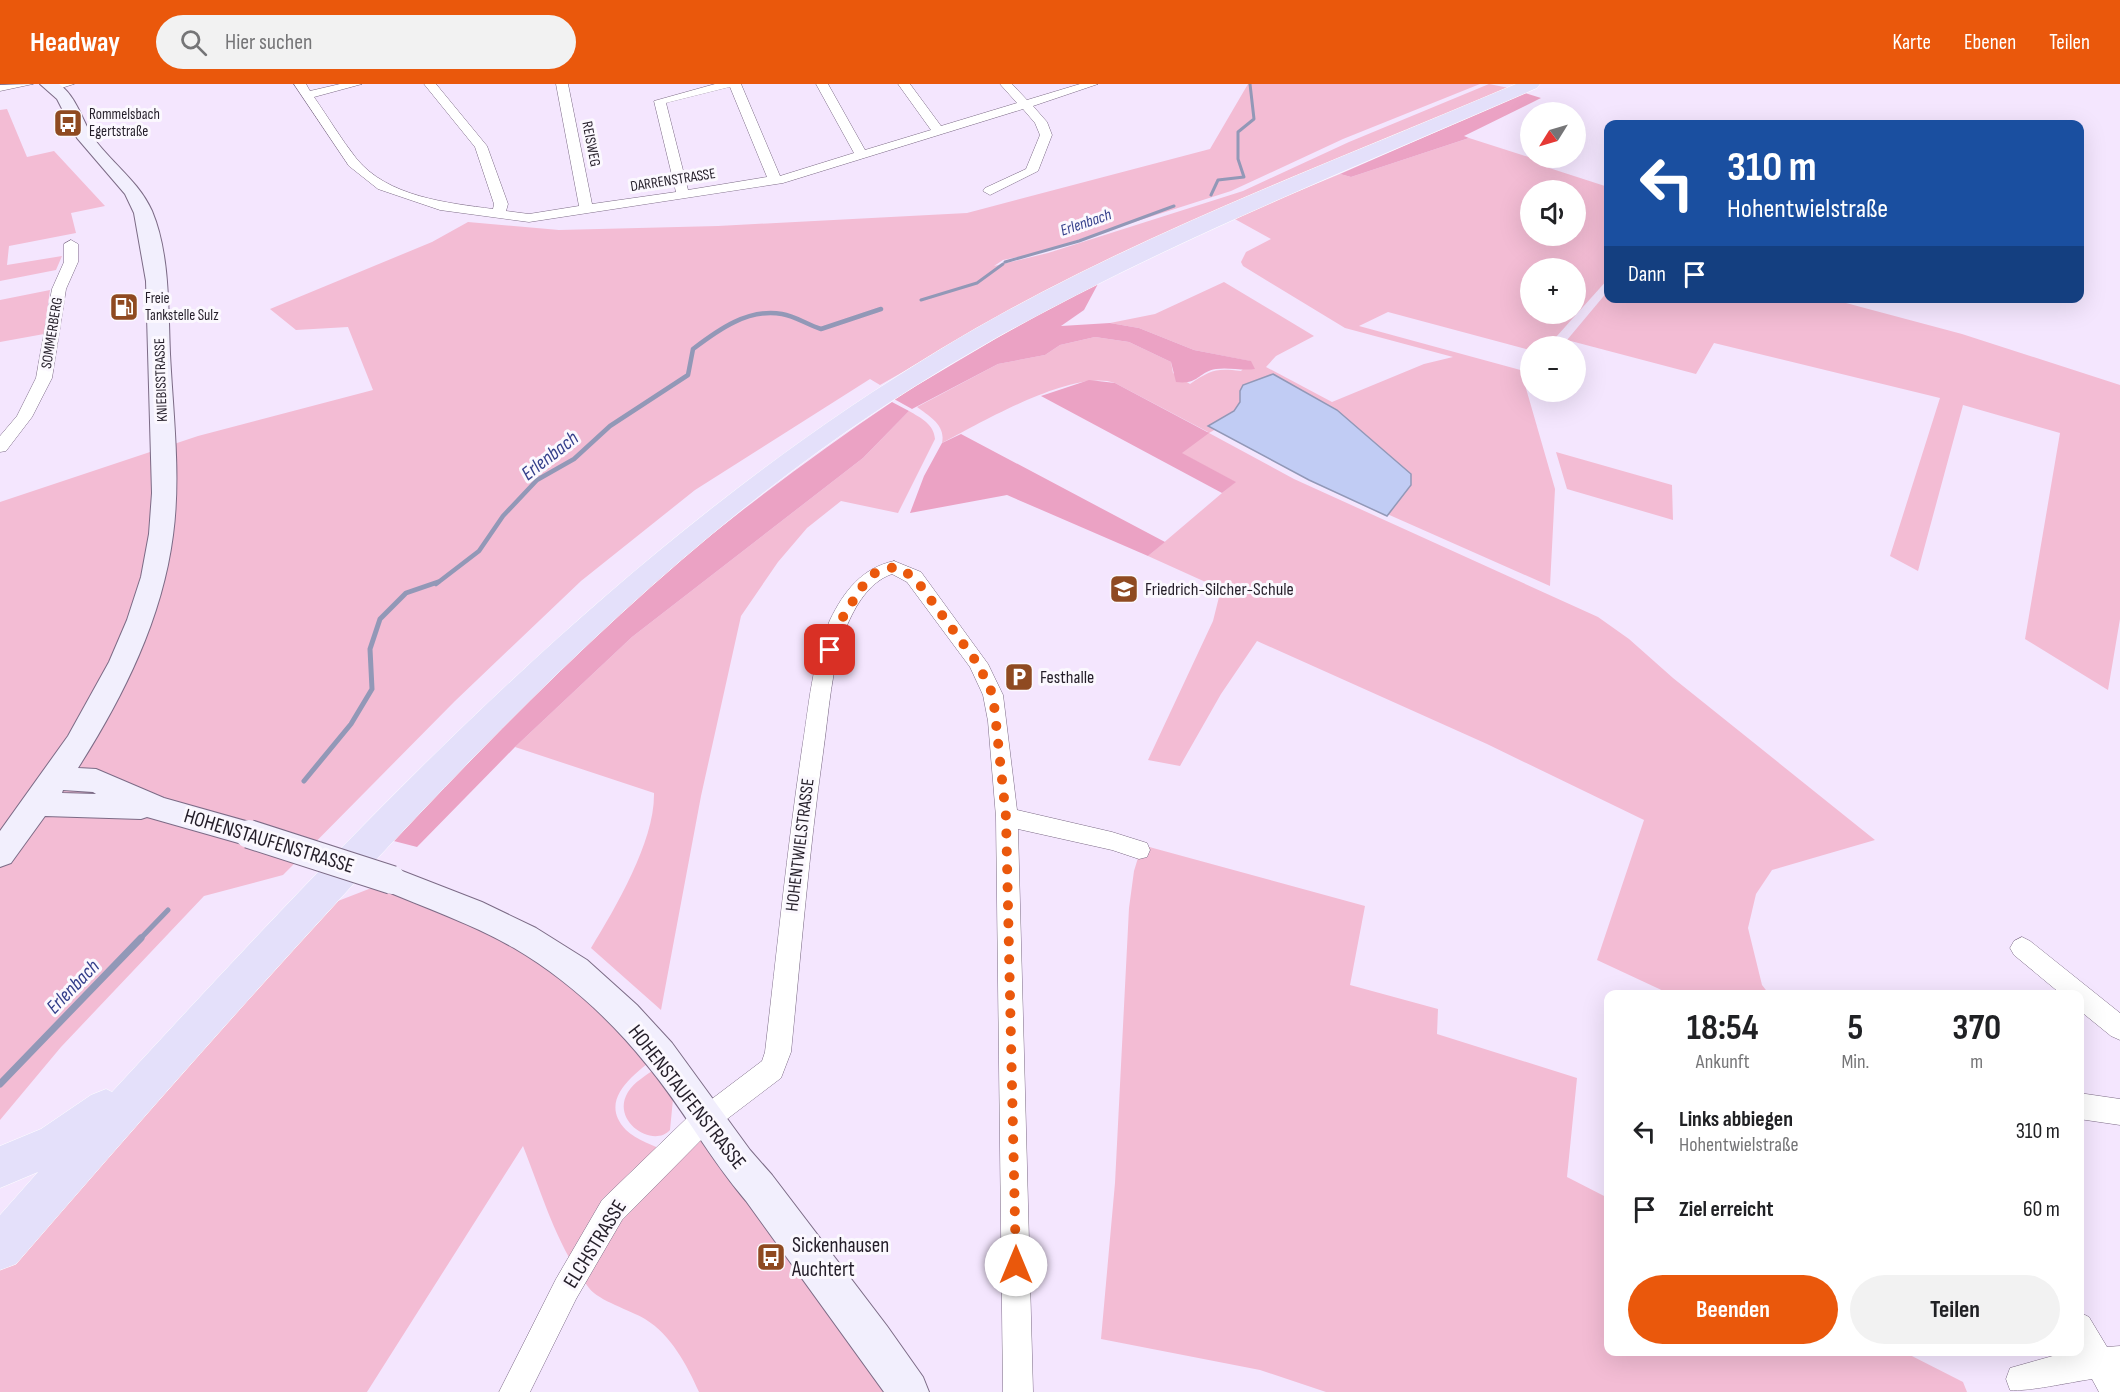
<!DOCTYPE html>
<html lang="de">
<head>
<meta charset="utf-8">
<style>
	:root { --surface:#fff; --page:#f2f2f2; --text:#202124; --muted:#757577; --accent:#ea580c }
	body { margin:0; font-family:"Sofia Sans Condensed",sans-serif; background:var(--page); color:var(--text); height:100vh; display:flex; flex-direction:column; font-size:22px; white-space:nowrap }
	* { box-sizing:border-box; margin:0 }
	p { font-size:20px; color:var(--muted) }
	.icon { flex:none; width:33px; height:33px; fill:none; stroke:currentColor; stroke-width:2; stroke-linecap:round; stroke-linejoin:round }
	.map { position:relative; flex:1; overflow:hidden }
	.panel { position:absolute; left:1604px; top:906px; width:480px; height:366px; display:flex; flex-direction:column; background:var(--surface); border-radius:12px; box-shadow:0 6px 24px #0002 }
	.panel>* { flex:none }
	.hud { position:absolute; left:1604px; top:36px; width:480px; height:183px; border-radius:12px; box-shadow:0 6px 24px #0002; background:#1a4fa0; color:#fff; overflow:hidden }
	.needle { width:39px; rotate:233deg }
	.buttons { position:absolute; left:1520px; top:18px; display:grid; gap:12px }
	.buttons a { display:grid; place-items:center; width:66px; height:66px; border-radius:50%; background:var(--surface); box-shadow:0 6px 24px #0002; font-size:30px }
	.pin { position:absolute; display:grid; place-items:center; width:51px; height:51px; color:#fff; margin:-26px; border-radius:12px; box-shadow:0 3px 9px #0006 }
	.me { position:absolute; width:66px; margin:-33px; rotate:0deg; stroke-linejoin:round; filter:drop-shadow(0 0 4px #0008) }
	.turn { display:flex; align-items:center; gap:21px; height:126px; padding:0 24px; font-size:27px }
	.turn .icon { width:78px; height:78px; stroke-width:2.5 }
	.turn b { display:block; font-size:42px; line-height:51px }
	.then { display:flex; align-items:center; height:57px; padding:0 24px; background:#0003; gap:12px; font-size:22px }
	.eta { display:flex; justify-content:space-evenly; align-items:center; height:102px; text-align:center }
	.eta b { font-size:36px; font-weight:700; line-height:42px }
	.button { display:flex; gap:12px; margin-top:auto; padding:12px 24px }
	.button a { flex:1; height:69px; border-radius:36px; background:var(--accent); color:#fff; font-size:24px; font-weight:700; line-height:69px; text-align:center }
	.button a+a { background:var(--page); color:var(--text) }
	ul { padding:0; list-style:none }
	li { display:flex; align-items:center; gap:18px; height:78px; padding:0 24px }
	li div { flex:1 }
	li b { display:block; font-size:22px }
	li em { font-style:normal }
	header { display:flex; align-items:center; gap:36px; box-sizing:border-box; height:84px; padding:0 30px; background:var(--accent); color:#fff }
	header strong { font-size:28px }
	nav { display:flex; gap:33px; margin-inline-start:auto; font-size:21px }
	.search { width:420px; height:54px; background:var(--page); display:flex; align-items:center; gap:15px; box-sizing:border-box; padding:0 21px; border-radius:33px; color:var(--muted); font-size:22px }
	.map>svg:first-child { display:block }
	.green { fill:#f3bcd4; fill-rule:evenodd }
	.forest { fill:#eba2c4 }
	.water { fill:#c1ccf4; stroke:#9298b7; stroke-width:1.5 }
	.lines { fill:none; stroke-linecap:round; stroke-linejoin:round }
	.stream-far3 { stroke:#9298b7; stroke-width:3 }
	.stream-far2 { stroke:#9298b7; stroke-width:4.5 }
	.stream-far1 { stroke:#9298b7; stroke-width:5 }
	.stream { stroke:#9298b7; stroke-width:7 }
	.street-casing { stroke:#7c6b86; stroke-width:1 }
	.secondary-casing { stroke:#7c6b86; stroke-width:2 }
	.primary-casing { stroke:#fff; stroke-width:1 }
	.street { fill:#fff; fill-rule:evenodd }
	.secondary { fill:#f2effd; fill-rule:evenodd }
	.primary { fill:#e4e0fa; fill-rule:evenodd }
	.secondary-bridge-casing { stroke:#7c6b86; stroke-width:30; stroke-linecap:butt }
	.secondary-bridge { stroke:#f2effd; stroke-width:28 }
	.route { stroke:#ea580c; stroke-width:10; stroke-dasharray:0 18 }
	.labels { text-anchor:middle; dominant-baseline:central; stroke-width:6; stroke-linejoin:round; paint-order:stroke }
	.far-poi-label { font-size:15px; fill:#241e29; stroke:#fbf8fe; text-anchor:start }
	.far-street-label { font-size:15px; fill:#241e29; stroke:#fbf8fe }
	.far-water-label { font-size:16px; font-style:italic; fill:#343f8b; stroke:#fbf8fe }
	.poi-label { font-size:18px; fill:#241e29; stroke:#fbf8fe; text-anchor:start }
	.street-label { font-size:18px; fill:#241e29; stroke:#fbf8fe }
	.water-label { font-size:20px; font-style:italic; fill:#343f8b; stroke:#fbf8fe }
	.near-street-label { font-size:21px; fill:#241e29; stroke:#fbf8fe }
	.near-poi-label { font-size:21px; fill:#241e29; stroke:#fbf8fe; text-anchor:start }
</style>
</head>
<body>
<header>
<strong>Headway</strong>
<div class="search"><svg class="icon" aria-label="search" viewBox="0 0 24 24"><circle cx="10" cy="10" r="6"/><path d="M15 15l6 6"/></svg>Hier suchen</div>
<nav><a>Karte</a><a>Ebenen</a><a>Teilen</a></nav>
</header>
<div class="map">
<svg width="2120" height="1308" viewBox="0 0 2120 1308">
	<rect width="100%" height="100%" fill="#f4e6fe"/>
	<path class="green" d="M1248 0H1480L1343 55 1231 107 1034 170 1003 176 994 182 1048 169 1243 107 1349 58 1489 0 1509 4 943 265 880 301 870 295 695 406 581 497 455 617 283 791 204 812 61 963 0 1036V418L198 352 373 306 348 243 296 246 270 225 432 158 468 138 559 146 718 142 967 129 1210 65Z
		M7 25 27 73 54 67 105 122 71 129 76 149 9 162 7 181 62 172 56 186 0 197V26Z
		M1469 54 1544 78 1540 81 1608 103V195L1548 262H1530V266L1388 228 1359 242 1528 288 1523 294 1555 405 1550 502 1342 410 1216 345 1209 349 1294 395 1598 533 1629 555 1673 594 1875 756 1772 786 1756 810 1748 844 1762 901 1769 910H1670L1597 876 1644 736 1487 660 1257 557 1221 610 1180 682 1148 676 1213 537 1221 505 1148 472 1235 398 1181 369 1208 348 1115 299C1074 284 980 339 942 359 946 341 929 332 917 323L998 280 1045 271 1060 261 1095 253 1129 258 1171 278 1173 289 1190 300C1211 286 1215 284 1241 287L1250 277 1194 266 1139 244 1110 239 1155 230 1224 198 1314 252 1276 272 1266 283 1332 318 1424 280 1453 273 1345 244 1243 182 1241 178 1246 168 1271 155 1233 134 1340 90 1351 93ZM1530 106H1575V152H1530ZM1530 184H1575V230H1530Z
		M50 206 44 250 0 258V216Z
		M1608 207V214L1831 215 1962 250 2120 301V535L2108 606 2025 555 2060 349 1963 321 1918 487 1890 472 1940 314 1714 259 1696 290 1567 256Z
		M909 327C921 334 934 340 935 355L898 429 841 417 807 444 778 478 741 532 701 712 661 926 591 864C616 823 655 757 654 709L515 663 632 553 863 374Z
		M1556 368 1672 401 1673 436 1567 405Z
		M1142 761 1365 822 1350 901 1438 925 1437 950 1577 994 1567 1093 1608 1114V1268H1904L1963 1298 1967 1308H1326L1260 1286 1101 1255 1115 1099 1129 824 1134 787Z
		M392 796 471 828 660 970C637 988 596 1015 626 1046 636 1056 655 1062 668 1068L706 1034 904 1308H699C687 1281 671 1251 645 1235 630 1226 599 1217 589 1204 557 1163 542 1110 523 1062L367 1308H0V1164L302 831Z
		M656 984 673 1015 670 1046C653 1065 610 1037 628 1008 634 998 647 991 656 984Z"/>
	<path class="forest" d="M1525 9 1541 14 1464 52 1469 54 1351 93 1340 90Z
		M1099 198 1084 226 1061 242 1110 239 1139 244 1194 266 1251 277 1255 285C1242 287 1229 283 1216 285 1198 288 1199 301 1176 298L1171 278 1129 258 1095 253 1060 261 1045 271 998 280 912 325 894 315 1041 228Z
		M1089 296 1115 299 1209 349 1182 369 1236 398 1222 409 1041 312Z
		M892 318 909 327 863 374 632 553 515 663 417 763 390 756C447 698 503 637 562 581 664 484 775 397 892 318Z
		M961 350 1165 458 1148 472 1007 411 910 429 924 392 942 359Z"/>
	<path class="water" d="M1273 290 1337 326 1411 390V401L1387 432 1309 396 1208 342 1234 327 1240 318V307L1243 301Z"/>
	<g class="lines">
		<path class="stream-far3" d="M1211 111 1218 96 1244 93 1238 75V48L1254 35 1250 0
			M1005 178 1079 157 1174 122
			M921 216 977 199 1003 180"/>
		<path class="stream-far2" d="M436 500 479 467 503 432 537 396 574 375 610 342 688 291 693 265C718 246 748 224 782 230 795 232 808 241 821 245L881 225"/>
		<path class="stream-far1" d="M304 697 351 640 372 605 370 565 380 535 406 509 438 498
			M139 856 168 826"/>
		<path class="stream" d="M0 1000 141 854"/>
		<g class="street-casing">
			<path id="street" d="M33 0 0 7V1Z
				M74 0 55 6 49 3 53 0Z
				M294 0H306L310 7 340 0H362L314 13C328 33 341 55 356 74 387 113 448 119 493 125L494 120 475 63 424 0H436L487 62 508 120 506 127 529 130 579 122 556 0H568L592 120 676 108 654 17 715 0H741L780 92 854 69 816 0H828L865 66 931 46 898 0H910L941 42 1017 19 1000 0H1012L1027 16 1080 0H1098L1033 22 1047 38 1052 51 1038 87 990 111 983 107 985 104 1026 85 1040 51 1035 39 1023 25 783 99 529 138 440 126 378 105 349 82ZM730 3 767 93 688 106 666 19Z
				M71 156 78 160V178L66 205 52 294 32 333 6 367 0 368V352L17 332 36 294 52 205 64 178V160Z
				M894 477 921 488 988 580 1003 611 1017 726 1112 748 1147 759 1150 766 1147 773 1139 775 1112 766 1018 745 1033 1308H1003L996 733 988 637 983 611 970 583 907 498 892 490C869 498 855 522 846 544 831 584 829 627 823 669 809 768 801 868 791 968L781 994 706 1051 622 1136 576 1215 530 1308H499L556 1195 602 1116 688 1033 762 977 765 968C777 867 787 766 802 665 809 622 812 576 830 536 844 507 862 484 894 477Z
				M2022 853 2030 857 2120 929V956L2111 952 2079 926V910H2061L2014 871 2010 864 2014 857Z
				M2079 1009 2120 1015V1041L2079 1035Z
				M2079 1228 2089 1233 2107 1263 2120 1262V1308H2099L2092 1295C2071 1298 2027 1308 2010 1306L2006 1295 2010 1284 2067 1268H2079Z"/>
		</g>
		<g class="secondary-casing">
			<path id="secondary" d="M40 0H59C78 14 82 38 95 56 114 81 139 98 152 127 170 170 168 224 170 270 173 330 181 392 173 451 162 536 123 613 78 684L96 685 164 714 260 741 264 750 260 759 249 762 147 733 141 735 45 732 11 779 0 783V747L68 652 109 578 127 536 141 493 149 450 152 409 146 197 134 129 125 110 77 54 57 15ZM63 706 93 708 96 710 62 709Z
				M392 783 482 818 536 844 587 876 637 921 672 959 750 1066 772 1091 887 1242 923 1293 929 1308H884L746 1117C709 1074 683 1024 647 981 610 935 565 894 514 864 472 840 426 824 381 805L376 796 381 787Z"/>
		</g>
		<g class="primary-casing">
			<path id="primary" d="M1516 0H1540L1537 4C1313 102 1083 190 878 326 695 447 537 604 388 763 261 899 138 1039 16 1180L0 1186V1131L38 1088 0 1104V1062L41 1045 91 1011 106 1005 112 1008C364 735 620 459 941 265 1121 156 1322 83 1516 0Z"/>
		</g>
		<use href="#street" class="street"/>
		<use href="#secondary" class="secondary"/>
		<use href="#primary" class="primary"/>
		<g class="secondary-bridge-casing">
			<path id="secondary-bridge" d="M249 750 392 796"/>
		</g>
		<use href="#secondary-bridge" class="secondary-bridge"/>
	</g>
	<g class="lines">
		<path class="route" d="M830 566 838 541 861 504 875 489 894 483 905 487 920 501 978 580 993 611 1006 733 1016 1181"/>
	</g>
	<defs>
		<g id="bus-square" transform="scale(1.5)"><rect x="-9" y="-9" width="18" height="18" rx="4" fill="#8f4a21" stroke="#fbf8fe"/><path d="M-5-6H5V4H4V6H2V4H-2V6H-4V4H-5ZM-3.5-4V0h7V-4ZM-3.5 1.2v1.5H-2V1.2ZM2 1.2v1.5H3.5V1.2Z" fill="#fff"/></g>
		<g id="fuel-square" transform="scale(1.5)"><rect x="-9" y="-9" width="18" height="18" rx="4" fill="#8f4a21" stroke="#fbf8fe"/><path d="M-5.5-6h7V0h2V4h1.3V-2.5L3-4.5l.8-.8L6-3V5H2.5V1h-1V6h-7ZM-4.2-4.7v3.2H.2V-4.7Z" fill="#fff"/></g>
		<g id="school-square" transform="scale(1.5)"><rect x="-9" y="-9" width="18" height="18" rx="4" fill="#8f4a21" stroke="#fbf8fe"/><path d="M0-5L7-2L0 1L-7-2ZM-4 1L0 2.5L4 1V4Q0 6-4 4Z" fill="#fff"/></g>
		<g id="parking-square" transform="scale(1.5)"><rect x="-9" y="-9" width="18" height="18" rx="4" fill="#8f4a21" stroke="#fbf8fe"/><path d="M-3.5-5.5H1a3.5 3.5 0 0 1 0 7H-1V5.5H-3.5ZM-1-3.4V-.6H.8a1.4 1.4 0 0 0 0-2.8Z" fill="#fff"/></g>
	</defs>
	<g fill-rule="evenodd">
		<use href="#bus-square" x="68" y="39"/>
		<use href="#fuel-square" x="124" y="223"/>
		<use href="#school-square" x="1124" y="505"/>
		<use href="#parking-square" x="1019" y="593"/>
		<use href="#bus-square" x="771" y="1173"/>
	</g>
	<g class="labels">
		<g class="far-poi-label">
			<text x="89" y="30">Rommelsbach<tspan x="89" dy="17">Egertstraße</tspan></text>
			<text x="145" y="214">Freie<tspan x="145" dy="17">Tankstelle Sulz</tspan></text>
		</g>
		<g class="far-street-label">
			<text transform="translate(591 60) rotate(79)">REISWEG</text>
			<text transform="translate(673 96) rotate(-9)">DARRENSTRASSE</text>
			<text transform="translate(52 249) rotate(-81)">SOMMERBERG</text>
			<text transform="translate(161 296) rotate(-92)">KNIEBISSTRASSE</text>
		</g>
		<g class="far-water-label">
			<text transform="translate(1086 139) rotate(-19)">Erlenbach</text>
		</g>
		<g class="poi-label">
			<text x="1145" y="505">Friedrich-Silcher-Schule</text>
			<text x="1040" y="593">Festhalle</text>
		</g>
		<g class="street-label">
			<text transform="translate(800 761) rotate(-83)">HOHENTWIELSTRASSE</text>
		</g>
		<g class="water-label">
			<text transform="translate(550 372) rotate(-38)">Erlenbach</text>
			<text transform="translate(73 903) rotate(-46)">Erlenbach</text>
		</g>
		<g class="near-street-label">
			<text transform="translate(269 757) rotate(17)">HOHENSTAUFENSTRASSE</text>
			<text transform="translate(687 1013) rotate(52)">HOHENSTAUFENSTRASSE</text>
			<text transform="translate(595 1160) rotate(-58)">ELCHSTRASSE</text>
		</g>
		<g class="near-poi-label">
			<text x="792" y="1161">Sickenhausen<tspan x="792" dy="24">Auchtert</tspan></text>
		</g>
	</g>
</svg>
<div class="buttons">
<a><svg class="needle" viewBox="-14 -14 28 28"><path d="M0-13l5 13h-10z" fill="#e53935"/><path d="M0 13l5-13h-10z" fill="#757577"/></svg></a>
<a><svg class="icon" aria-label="sound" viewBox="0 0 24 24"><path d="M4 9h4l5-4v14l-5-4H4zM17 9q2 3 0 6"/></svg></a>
<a>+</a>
<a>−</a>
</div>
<div class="pin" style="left:830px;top:566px;background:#d93025"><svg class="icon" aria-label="arrive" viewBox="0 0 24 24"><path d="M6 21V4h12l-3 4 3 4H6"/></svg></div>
<svg class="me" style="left:1016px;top:1181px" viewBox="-20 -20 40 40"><circle r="19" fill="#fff"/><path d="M0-13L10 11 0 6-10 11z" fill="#ea580c"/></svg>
<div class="hud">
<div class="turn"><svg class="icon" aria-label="left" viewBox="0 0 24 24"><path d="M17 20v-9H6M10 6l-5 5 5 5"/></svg><div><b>310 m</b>Hohentwielstraße</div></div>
<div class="then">Dann<svg class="icon" aria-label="arrive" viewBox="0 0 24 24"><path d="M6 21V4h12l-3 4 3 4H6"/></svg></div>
</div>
<section class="panel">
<div class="eta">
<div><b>18:54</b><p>Ankunft</p></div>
<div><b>5</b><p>Min.</p></div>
<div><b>370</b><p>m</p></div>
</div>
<ul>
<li><svg class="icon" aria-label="left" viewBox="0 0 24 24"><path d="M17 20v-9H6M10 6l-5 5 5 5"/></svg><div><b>Links abbiegen</b><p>Hohentwielstraße</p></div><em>310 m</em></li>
<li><svg class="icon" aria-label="arrive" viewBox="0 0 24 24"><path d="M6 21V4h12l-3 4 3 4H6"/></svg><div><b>Ziel erreicht</b></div><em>60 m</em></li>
</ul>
<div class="button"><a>Beenden</a><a>Teilen</a></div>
</section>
</div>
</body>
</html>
